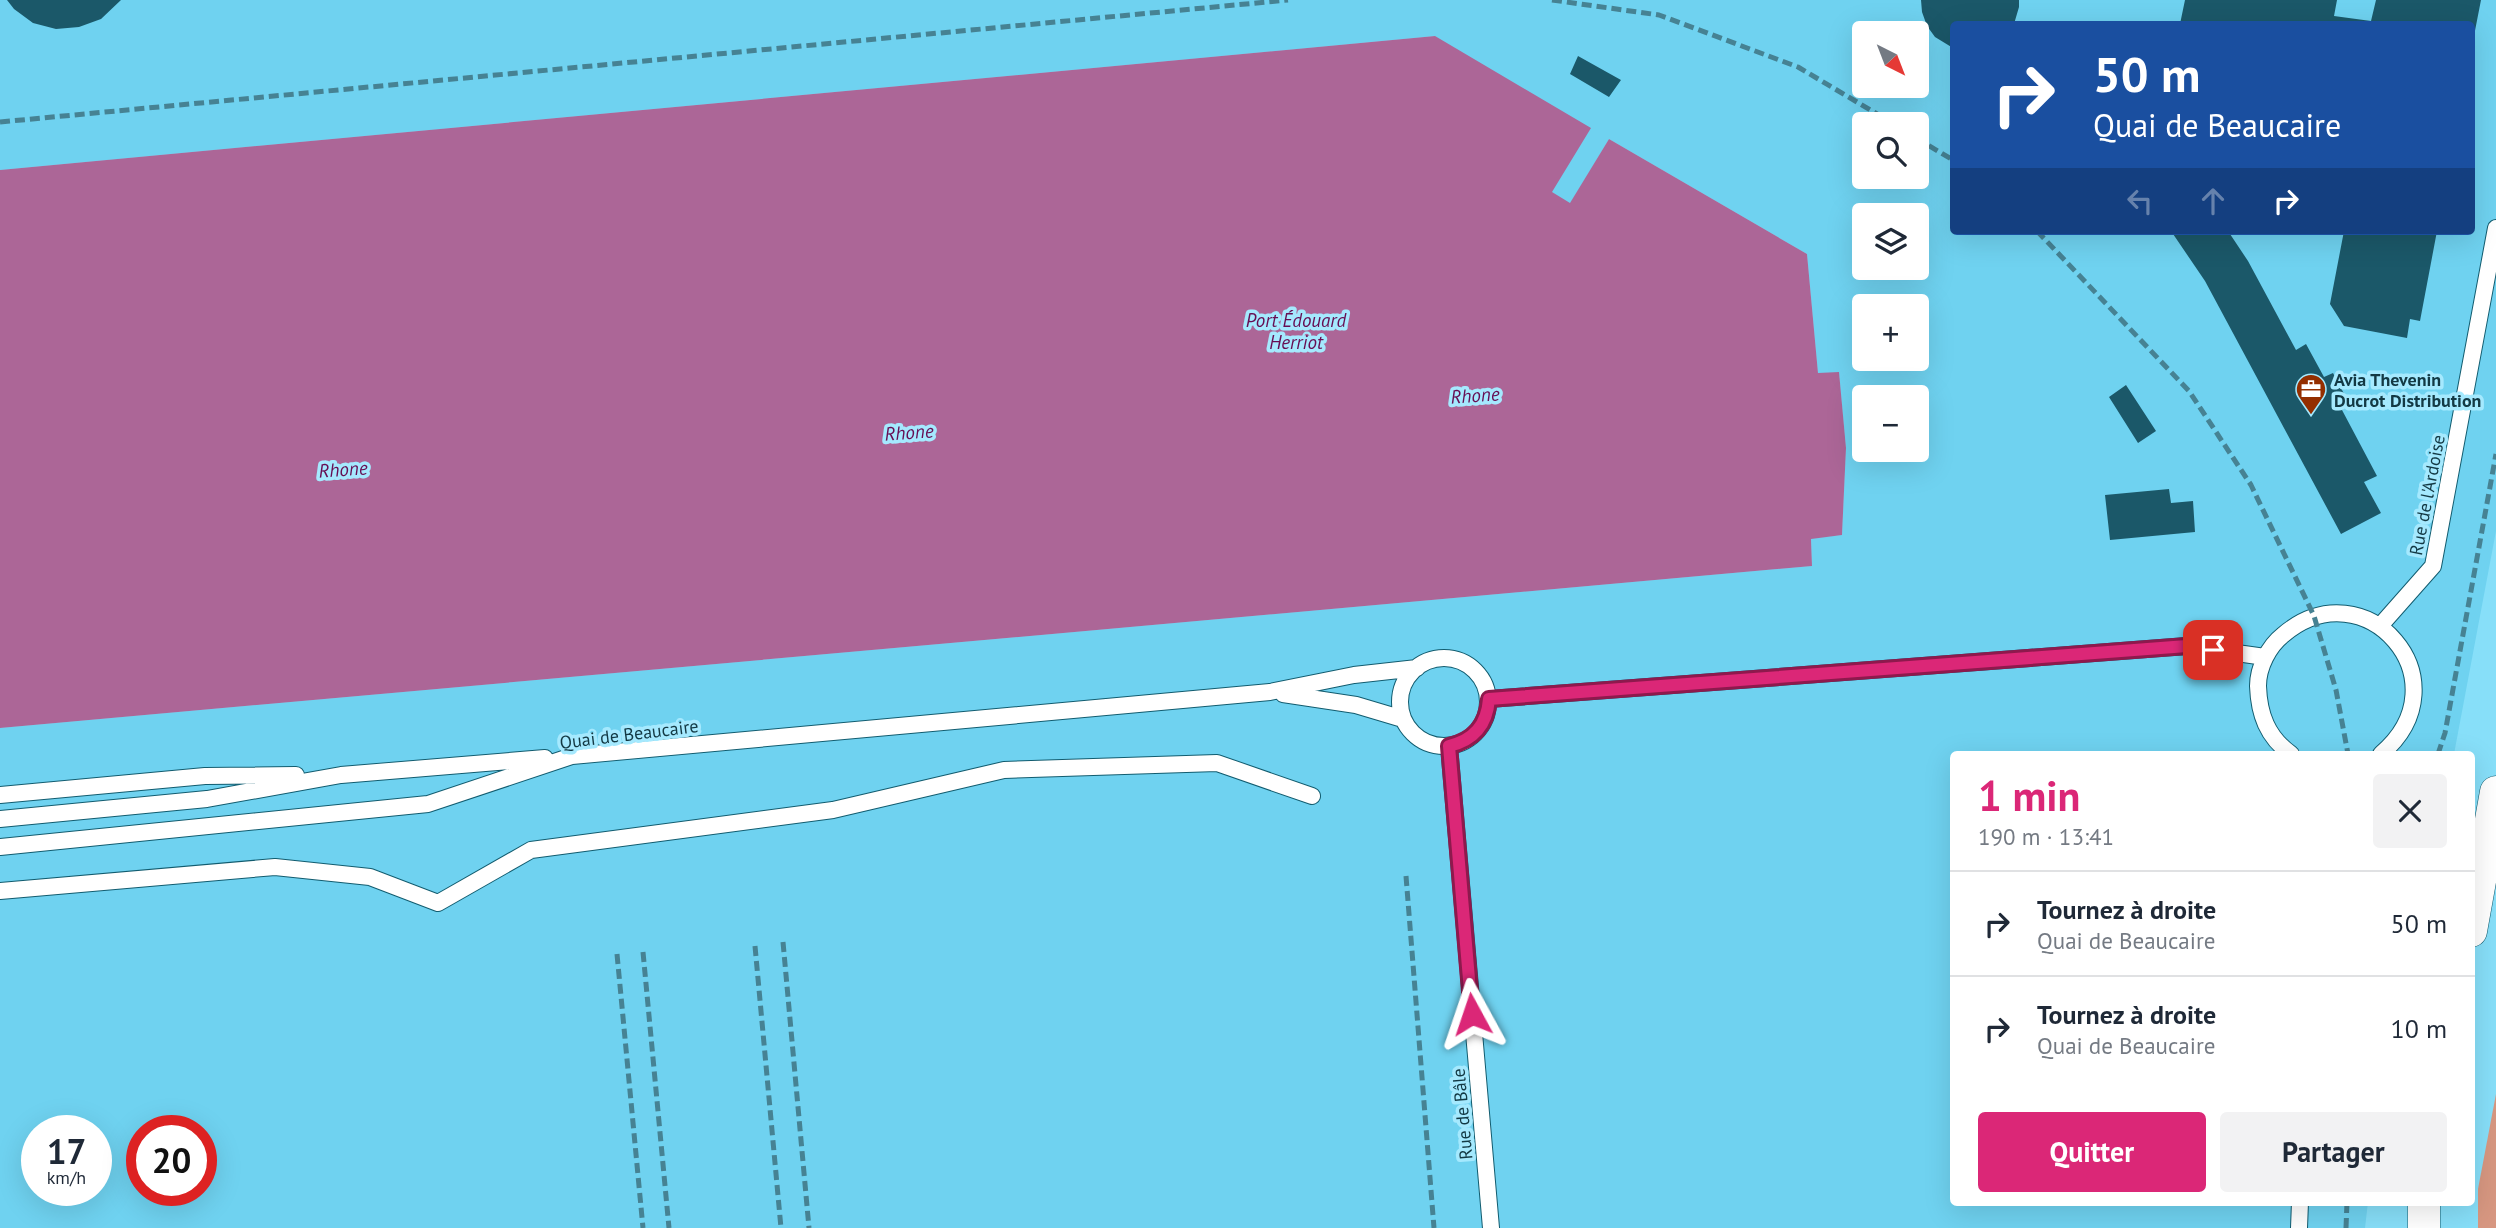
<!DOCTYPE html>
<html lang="fr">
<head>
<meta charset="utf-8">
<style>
	:root { --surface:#fff; --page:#f2f2f3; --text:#1f2937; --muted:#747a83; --line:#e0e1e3; --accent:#db2777 }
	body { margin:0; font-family:"PT Sans",sans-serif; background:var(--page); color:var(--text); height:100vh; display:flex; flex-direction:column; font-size:26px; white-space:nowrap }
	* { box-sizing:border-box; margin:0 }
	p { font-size:23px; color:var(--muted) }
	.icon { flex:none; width:38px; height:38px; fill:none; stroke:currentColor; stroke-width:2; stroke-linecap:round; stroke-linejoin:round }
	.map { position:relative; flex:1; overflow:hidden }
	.details { position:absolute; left:1950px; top:751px; width:525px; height:455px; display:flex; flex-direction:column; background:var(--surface); border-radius:7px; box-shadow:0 7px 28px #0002 }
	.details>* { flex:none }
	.hud { position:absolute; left:1950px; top:21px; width:525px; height:214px; border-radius:7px; box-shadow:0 7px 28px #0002; background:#1a4fa0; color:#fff; overflow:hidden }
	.needle { width:46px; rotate:138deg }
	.fabs { position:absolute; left:1852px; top:21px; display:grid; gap:14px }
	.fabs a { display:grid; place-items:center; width:77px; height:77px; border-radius:7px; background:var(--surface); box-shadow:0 7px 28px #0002; font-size:35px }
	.speed { position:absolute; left:21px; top:1115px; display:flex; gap:14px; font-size:35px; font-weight:700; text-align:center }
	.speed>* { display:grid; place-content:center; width:91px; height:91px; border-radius:50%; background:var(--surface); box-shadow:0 7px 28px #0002; line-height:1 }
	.speed small { font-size:18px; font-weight:400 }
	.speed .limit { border:10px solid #d22; background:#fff; color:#111 }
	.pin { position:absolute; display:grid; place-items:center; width:60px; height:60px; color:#fff; margin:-30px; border-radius:14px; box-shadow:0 4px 10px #0006 }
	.me { position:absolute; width:77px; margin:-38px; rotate:355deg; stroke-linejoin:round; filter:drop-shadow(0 0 5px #0008) }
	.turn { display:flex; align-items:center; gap:24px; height:147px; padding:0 28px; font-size:32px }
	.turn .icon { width:91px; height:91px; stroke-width:2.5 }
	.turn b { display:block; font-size:49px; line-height:60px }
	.lanes { display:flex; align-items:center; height:66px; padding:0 28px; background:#0003; justify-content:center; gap:35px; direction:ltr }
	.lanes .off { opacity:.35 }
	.round { display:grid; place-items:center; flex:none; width:74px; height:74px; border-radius:7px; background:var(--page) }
	.head { display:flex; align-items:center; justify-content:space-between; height:119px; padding:0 28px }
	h1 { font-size:42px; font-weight:600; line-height:52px; color:var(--accent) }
	.cta { display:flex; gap:14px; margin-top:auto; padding:14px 28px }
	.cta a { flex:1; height:80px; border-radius:7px; background:var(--accent); color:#fff; font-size:28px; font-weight:600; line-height:80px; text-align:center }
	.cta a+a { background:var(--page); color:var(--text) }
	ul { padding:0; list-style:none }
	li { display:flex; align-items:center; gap:21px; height:105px; padding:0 28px; border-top:2px solid var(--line) }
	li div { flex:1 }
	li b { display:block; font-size:26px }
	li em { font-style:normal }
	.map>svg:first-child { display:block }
	.built { fill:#6fd2f0; fill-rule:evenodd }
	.green { fill:#d79781 }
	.water { fill:#ac6697 }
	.building { fill:#1b5869 }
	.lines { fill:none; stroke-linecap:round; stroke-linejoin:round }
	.lane-casing { stroke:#125c6f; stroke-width:18 }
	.street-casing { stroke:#125c6f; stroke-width:33 }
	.lane { stroke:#fff; stroke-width:16 }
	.street { stroke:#fff; stroke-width:32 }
	.rail { stroke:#468293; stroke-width:5; stroke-dasharray:10 5; stroke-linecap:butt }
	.route-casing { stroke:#8e194d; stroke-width:18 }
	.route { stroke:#db2777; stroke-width:12 }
	.labels { text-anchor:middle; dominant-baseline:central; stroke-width:7; stroke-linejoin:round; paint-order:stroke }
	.poi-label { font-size:18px; font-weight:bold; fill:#133944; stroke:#a5e9fe; text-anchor:start }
	.street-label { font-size:18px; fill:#133944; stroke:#a5e9fe }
	.water-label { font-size:19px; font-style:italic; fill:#670e53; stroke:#a5e9fe }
</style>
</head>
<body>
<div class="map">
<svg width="2496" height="1228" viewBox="0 0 2496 1228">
	<rect width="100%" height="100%" fill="#87dff9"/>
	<path class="built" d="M0 0H2496V531L2454 754H1953V1202H2368L2365 1228H0V728L1812 566 1811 538 1842 535 1846 448 1839 373H1818L1807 254 1609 139 1570 204 1551 192 1435 36 0 170ZM1953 24H2471V231H1953ZM1864 33H1916V86H1864ZM1864 124H1916V177H1864ZM1864 215H1916V268H1864ZM1864 306H1916V359H1864ZM1864 397H1916V450H1864ZM37 1130H96V1190H37ZM142 1130H201V1190H142Z"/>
	<path class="green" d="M2496 1094V1228H2478V1189Z"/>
	<path class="water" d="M1435 36 1591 128 1552 192 1570 203 1609 139 1807 254 1818 373 1839 372 1846 448 1842 535 1811 539 1812 566 0 728V170Z"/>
	<path class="building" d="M7 0H121L101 19 79 27 56 29 33 23 14 9Z
		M1921 0H2019V7L2014 24H1953V48L1935 37 1927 26 1922 12Z
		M2185 0H2337L2334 16 2371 21 2376 0H2481L2472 46 2471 24H2180Z
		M1578 56 1621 80 1609 97 1570 74Z
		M2171 231H2228L2248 261 2296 350 2306 344 2324 377 2333 373 2350 405 2342 410 2377 476 2364 482 2381 513 2341 534 2205 281Z
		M2344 231H2437L2420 321 2410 319 2407 338 2344 326 2330 304Z
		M2126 385 2156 431 2138 443 2109 397Z
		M2169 489 2171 503 2193 501 2195 532 2110 540 2105 495Z"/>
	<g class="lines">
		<g class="lane-casing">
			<path id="lane" d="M2380 626 2433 566 2496 228
				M1400 702a44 44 0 1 1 88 0a44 44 0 1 1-88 0Z
				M1283 694 1356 705 1403 719
				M1489 699 2187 646 2265 657
				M1449 746 1491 1228
				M2291 754C2267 737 2259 714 2258 686 2258 667 2269 646 2283 635 2365 565 2467 681 2381 754
				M0 795 205 776 296 775
				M0 819 207 799 341 775 545 758
				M0 847 428 804 572 756 1270 692 1354 675 1417 668
				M0 891 275 867 370 877 438 903 531 850 833 810 1004 770 1217 763 1312 796
				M2299 1228 2300 1202"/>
		</g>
		<g class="street-casing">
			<path id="street" d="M2471 931 2496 792
				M2424 1228V1202"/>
		</g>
		<use href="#lane" class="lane"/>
		<use href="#street" class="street"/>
		<path class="rail" d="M1552 0 1659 15 1798 67 1894 124
			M0 122 1288 0
			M1916 138 1953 160
			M2037 231 2189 391 2251 485 2314 616 2336 690 2348 754
			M2438 754 2445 733 2496 454
			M1406 876 1434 1228
			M783 942 809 1228
			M755 946 781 1228
			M643 952 669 1228
			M617 954 643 1228
			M2346 1228 2347 1202"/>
	</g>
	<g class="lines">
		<g class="route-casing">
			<path id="route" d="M1472 1014 1449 746C1474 740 1487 725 1489 699L2187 646 2213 650"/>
		</g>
		<use href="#route" class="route"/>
	</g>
	<defs>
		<g id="office-pin" transform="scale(1.575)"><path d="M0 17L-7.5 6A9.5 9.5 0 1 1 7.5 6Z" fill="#942f00" stroke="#a5e9fe"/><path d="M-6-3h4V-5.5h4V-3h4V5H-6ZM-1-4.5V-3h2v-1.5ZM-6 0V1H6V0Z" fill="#fff"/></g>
	</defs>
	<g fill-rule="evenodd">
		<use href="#office-pin" x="2311" y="389"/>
	</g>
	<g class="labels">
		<g class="poi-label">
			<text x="2334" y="379">Avia Thevenin<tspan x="2334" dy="21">Ducrot Distribution</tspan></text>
		</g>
		<g class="street-label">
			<text transform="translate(2427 495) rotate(-79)">Rue de l'Ardoise</text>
			<text transform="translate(629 734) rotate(-7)">Quai de Beaucaire</text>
			<text transform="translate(1462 1114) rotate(-95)">Rue de Bâle</text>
		</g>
		<g class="water-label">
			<text x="1296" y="320">Port Édouard<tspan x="1296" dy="22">Herriot</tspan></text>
			<text transform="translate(1475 395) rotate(-4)">Rhone</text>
			<text transform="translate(909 432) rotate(-4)">Rhone</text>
			<text transform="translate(343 469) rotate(-4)">Rhone</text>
		</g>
	</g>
</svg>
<div class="fabs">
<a><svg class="needle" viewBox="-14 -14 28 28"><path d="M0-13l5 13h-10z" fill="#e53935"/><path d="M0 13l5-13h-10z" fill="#747a83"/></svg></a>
<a><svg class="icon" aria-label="search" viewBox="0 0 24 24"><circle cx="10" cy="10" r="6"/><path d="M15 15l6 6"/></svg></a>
<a><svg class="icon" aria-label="layers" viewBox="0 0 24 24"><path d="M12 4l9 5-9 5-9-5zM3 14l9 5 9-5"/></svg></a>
<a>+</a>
<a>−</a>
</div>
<div class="speed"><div>17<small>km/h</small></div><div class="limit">20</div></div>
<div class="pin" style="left:2213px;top:650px;background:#d93025"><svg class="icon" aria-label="arrive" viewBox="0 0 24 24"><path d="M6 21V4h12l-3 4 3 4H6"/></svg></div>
<svg class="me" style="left:1472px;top:1014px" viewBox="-20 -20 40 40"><path d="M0-17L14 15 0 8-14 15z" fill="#db2777" stroke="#fff" stroke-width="4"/></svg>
<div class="hud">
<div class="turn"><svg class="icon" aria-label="right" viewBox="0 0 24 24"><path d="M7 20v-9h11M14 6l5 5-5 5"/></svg><div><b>50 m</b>Quai de Beaucaire</div></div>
<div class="lanes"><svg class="icon off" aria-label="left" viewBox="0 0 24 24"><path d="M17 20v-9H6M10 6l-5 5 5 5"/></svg><svg class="icon off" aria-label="ahead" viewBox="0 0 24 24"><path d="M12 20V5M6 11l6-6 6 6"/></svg><svg class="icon" aria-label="right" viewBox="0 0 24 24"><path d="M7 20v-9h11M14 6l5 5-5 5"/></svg></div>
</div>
<section class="details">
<div class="head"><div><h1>1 min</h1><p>190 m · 13:41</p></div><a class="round"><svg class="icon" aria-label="close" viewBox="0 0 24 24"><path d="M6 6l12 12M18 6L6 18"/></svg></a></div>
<ul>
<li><svg class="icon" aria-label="right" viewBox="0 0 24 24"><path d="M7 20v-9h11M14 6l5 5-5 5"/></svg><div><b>Tournez à droite</b><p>Quai de Beaucaire</p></div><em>50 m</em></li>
<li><svg class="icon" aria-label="right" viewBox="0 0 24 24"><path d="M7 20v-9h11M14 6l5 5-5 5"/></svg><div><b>Tournez à droite</b><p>Quai de Beaucaire</p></div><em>10 m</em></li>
</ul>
<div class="cta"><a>Quitter</a><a>Partager</a></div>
</section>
</div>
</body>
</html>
